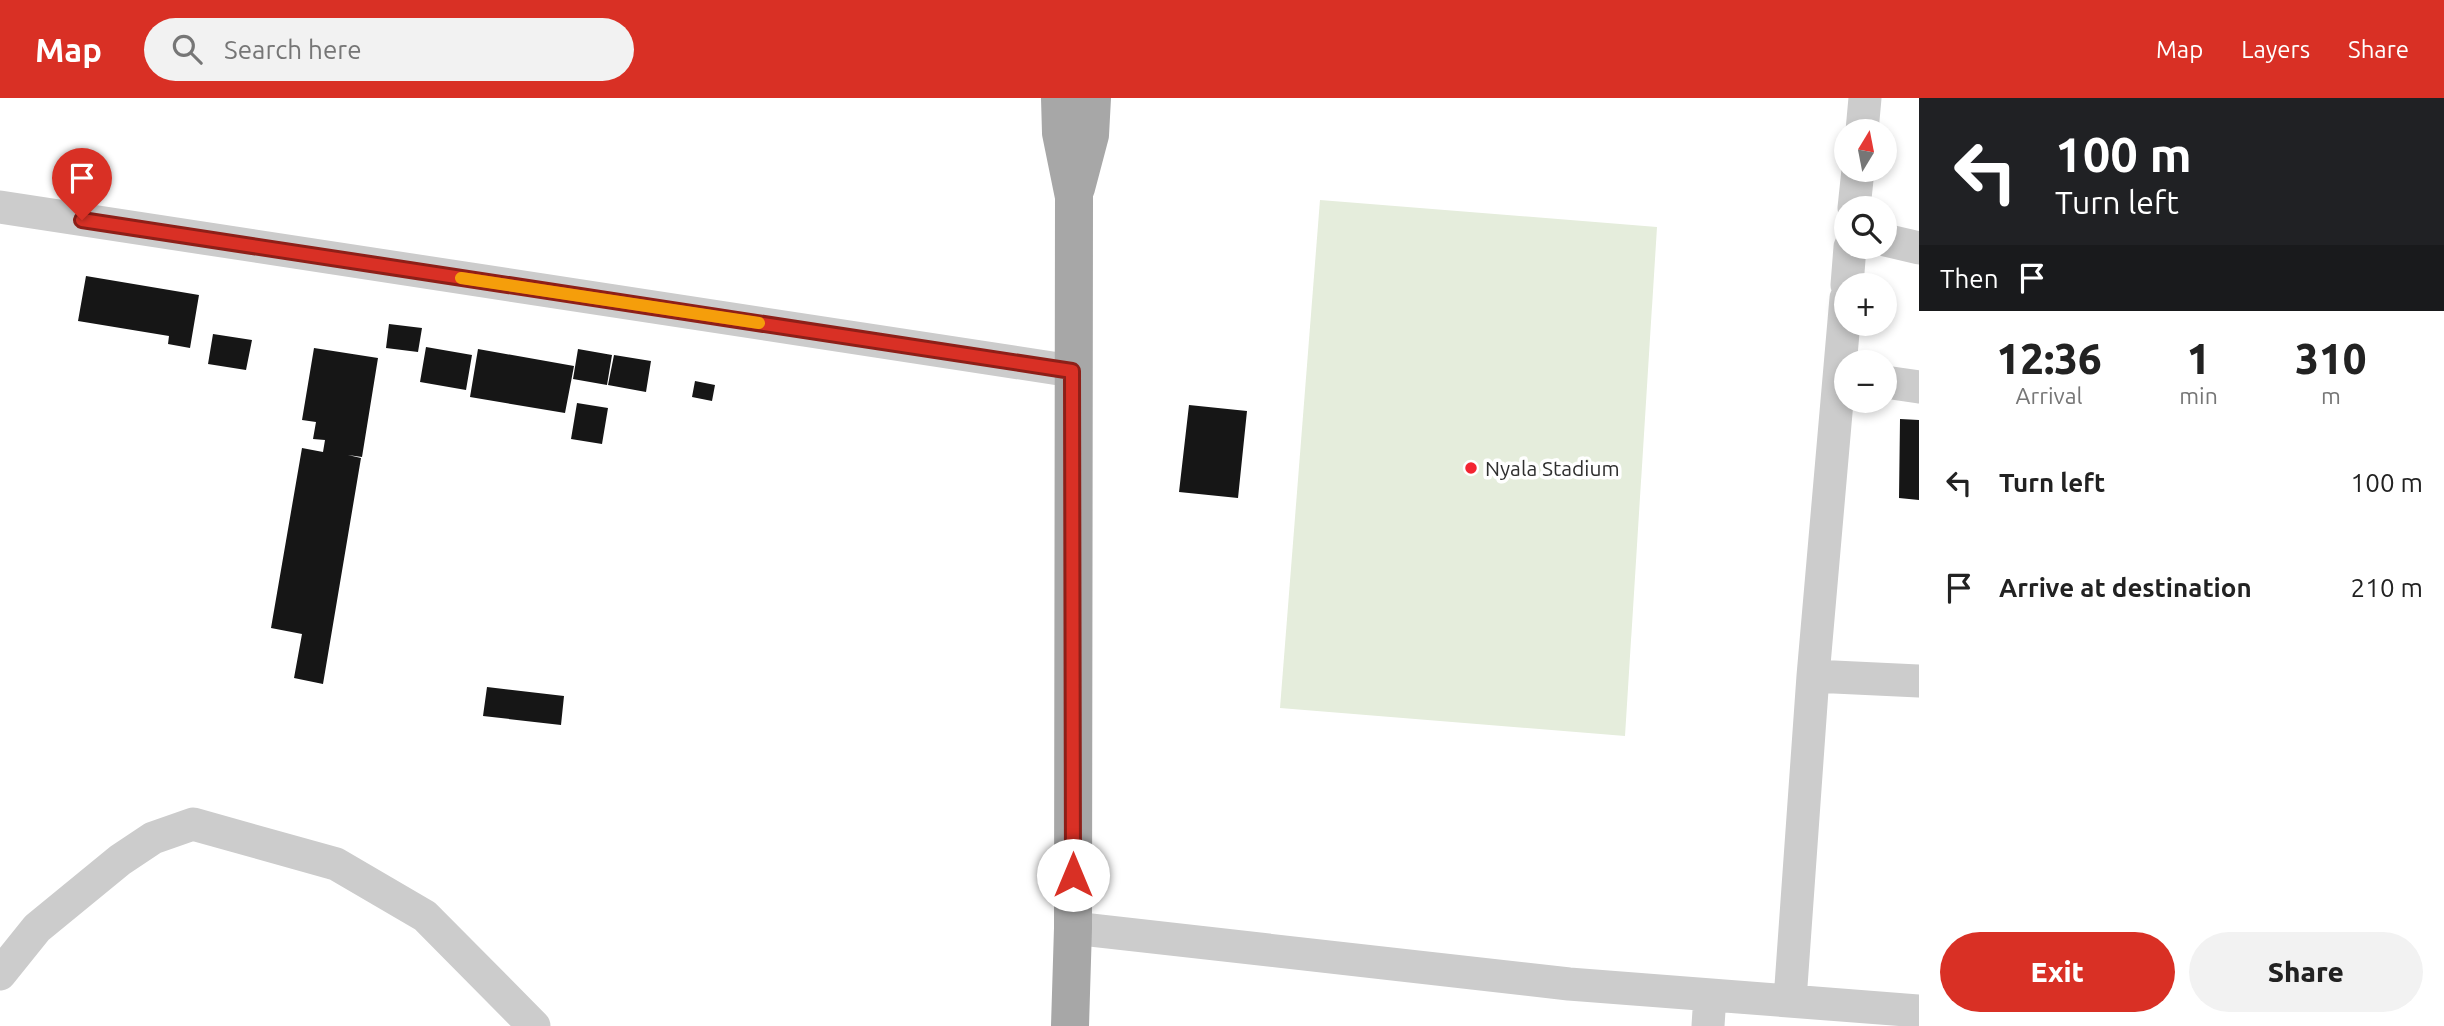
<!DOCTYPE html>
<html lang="en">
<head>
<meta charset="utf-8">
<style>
	:root { --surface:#fff; --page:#f2f2f2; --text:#222; --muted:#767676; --accent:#d93025 }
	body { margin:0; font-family:Ubuntu,sans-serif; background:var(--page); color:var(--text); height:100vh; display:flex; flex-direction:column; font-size:26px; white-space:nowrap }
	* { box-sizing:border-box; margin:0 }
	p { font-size:23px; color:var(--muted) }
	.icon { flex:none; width:38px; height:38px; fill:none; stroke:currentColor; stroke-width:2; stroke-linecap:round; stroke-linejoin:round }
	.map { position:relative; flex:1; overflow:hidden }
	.drawer { display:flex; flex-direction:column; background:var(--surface); width:525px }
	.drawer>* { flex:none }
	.guide { background:#202124; color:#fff; overflow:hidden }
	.needle { width:46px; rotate:10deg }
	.buttons { position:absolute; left:1834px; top:21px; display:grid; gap:14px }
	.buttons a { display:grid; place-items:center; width:63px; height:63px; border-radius:50%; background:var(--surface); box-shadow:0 4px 10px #0003; font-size:35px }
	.pin { position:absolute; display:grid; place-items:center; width:60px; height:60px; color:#fff; margin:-72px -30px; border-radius:50% 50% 50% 0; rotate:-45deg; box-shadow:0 0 7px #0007 }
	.pin .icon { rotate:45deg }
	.me { position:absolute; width:77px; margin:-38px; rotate:0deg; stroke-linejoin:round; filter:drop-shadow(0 0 5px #0008) }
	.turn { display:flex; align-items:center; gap:24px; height:147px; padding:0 21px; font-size:32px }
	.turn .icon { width:91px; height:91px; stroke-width:2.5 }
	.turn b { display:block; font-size:49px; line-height:60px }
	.then { display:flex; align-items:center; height:66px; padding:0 21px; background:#0003; gap:14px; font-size:26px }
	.eta { display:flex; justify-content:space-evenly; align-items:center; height:119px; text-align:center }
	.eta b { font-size:42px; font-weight:800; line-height:49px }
	.action { display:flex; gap:14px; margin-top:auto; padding:14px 21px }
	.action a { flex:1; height:80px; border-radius:42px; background:var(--accent); color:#fff; font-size:28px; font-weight:800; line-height:80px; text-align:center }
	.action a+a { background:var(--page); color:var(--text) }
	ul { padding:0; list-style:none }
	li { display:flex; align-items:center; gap:21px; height:105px; padding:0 21px }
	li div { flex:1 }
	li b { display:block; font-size:26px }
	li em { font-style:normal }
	header { display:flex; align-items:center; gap:42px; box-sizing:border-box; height:98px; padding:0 35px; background:var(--accent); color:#fff }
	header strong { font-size:33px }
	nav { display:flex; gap:38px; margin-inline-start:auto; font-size:24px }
	.search { width:490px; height:63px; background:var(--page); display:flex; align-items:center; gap:18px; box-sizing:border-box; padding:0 24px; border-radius:38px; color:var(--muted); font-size:26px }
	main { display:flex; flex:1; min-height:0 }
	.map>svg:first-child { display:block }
	.green { fill:#e5eddc }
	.building { fill:#161616 }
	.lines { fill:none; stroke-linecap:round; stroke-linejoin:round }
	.minor { stroke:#ccc; stroke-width:33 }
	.major { stroke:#a7a7a7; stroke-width:38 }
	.route-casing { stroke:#8d1f18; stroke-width:18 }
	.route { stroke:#d93025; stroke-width:12 }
	.slow { stroke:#f59e0b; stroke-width:12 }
	.poi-dot { fill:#f32431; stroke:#fff; stroke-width:2.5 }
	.labels { text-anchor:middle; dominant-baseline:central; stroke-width:7; stroke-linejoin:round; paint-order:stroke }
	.poi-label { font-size:21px; fill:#2f2f2f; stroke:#fff; text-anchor:start }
</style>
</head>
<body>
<header>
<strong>Map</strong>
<div class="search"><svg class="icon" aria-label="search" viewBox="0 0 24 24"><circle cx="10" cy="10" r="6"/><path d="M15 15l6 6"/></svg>Search here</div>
<nav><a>Map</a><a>Layers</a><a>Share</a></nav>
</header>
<main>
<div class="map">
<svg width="1919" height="928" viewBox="0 0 1919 928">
	<rect width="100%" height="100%" fill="#fff"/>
	<path class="green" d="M1320 102 1657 129 1625 638 1280 610Z"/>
	<path class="building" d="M86 178 199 197 190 250 168 246 169 238 78 223Z
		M389 226 422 230 418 254 386 250Z
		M213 236 252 242 246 272 208 266Z
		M426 249 472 257 466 292 420 284Z
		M314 250 378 260 362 359 348 357 361 360 323 586 294 580 302 536 271 530 302 350 323 354 325 342 313 341 316 324 302 322Z
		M478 251 574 268 565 315 470 299Z
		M578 251 612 257 607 287 573 281Z
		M614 257 651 263 646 294 608 287Z
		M695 283 715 287 712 303 692 299Z
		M577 305 608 310 602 346 571 341Z
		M1189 307 1247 313 1238 400 1179 394Z
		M1900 321 1919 322V402L1899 400Z
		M487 589 564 598 561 627 483 618Z"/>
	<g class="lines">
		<path class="minor" d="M1862 33 1865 0
			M0 109 1072 273
			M1854 110 1858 72
			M1885 142 1919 150
			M1847 187 1850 149
			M1885 284 1919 289
			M1813 578 1919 583
			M1073 830 1569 886 1919 913
			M0 876 37 830 120 762 153 740 193 726 336 766 425 818 534 928
			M1790 902 1813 578 1846 200
			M1708 928 1710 897"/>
		<path class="major" d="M1060 0 1061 35 1074 99 1073 830 1070 928
			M1076 90 1090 37 1092 0"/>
	</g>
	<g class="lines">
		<g class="route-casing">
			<path id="route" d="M82 122 1072 273 1073 777"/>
		</g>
		<use href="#route" class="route"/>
		<path class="slow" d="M461 180 759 225"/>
	</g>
	<circle class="poi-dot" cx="1471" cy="370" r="7"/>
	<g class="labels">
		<g class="poi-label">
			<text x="1485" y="370">Nyala Stadium</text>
		</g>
	</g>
</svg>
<div class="buttons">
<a><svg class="needle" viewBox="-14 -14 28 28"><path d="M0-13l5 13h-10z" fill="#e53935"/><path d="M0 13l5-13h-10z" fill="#767676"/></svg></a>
<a><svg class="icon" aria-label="search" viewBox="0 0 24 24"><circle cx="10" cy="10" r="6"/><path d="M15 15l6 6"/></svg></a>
<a>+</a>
<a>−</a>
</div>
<div class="pin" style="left:82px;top:122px;background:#d93025"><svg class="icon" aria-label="arrive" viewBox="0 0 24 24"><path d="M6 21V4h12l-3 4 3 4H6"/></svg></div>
<svg class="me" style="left:1073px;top:777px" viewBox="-20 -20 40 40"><circle r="19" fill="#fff"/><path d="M0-13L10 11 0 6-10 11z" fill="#d93025"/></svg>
</div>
<section class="drawer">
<div class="guide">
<div class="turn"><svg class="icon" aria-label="left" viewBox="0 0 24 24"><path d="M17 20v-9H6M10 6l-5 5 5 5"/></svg><div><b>100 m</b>Turn left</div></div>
<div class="then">Then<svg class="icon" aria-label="arrive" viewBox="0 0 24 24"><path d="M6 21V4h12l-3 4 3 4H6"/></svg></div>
</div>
<div class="eta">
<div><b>12:36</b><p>Arrival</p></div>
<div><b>1</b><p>min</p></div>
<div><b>310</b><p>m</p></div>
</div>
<ul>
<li><svg class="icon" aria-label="left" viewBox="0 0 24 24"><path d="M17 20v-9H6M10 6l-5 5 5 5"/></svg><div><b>Turn left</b></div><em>100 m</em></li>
<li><svg class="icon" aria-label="arrive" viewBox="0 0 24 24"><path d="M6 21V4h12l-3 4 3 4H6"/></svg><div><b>Arrive at destination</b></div><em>210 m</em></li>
</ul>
<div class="action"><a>Exit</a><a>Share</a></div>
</section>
</main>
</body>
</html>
